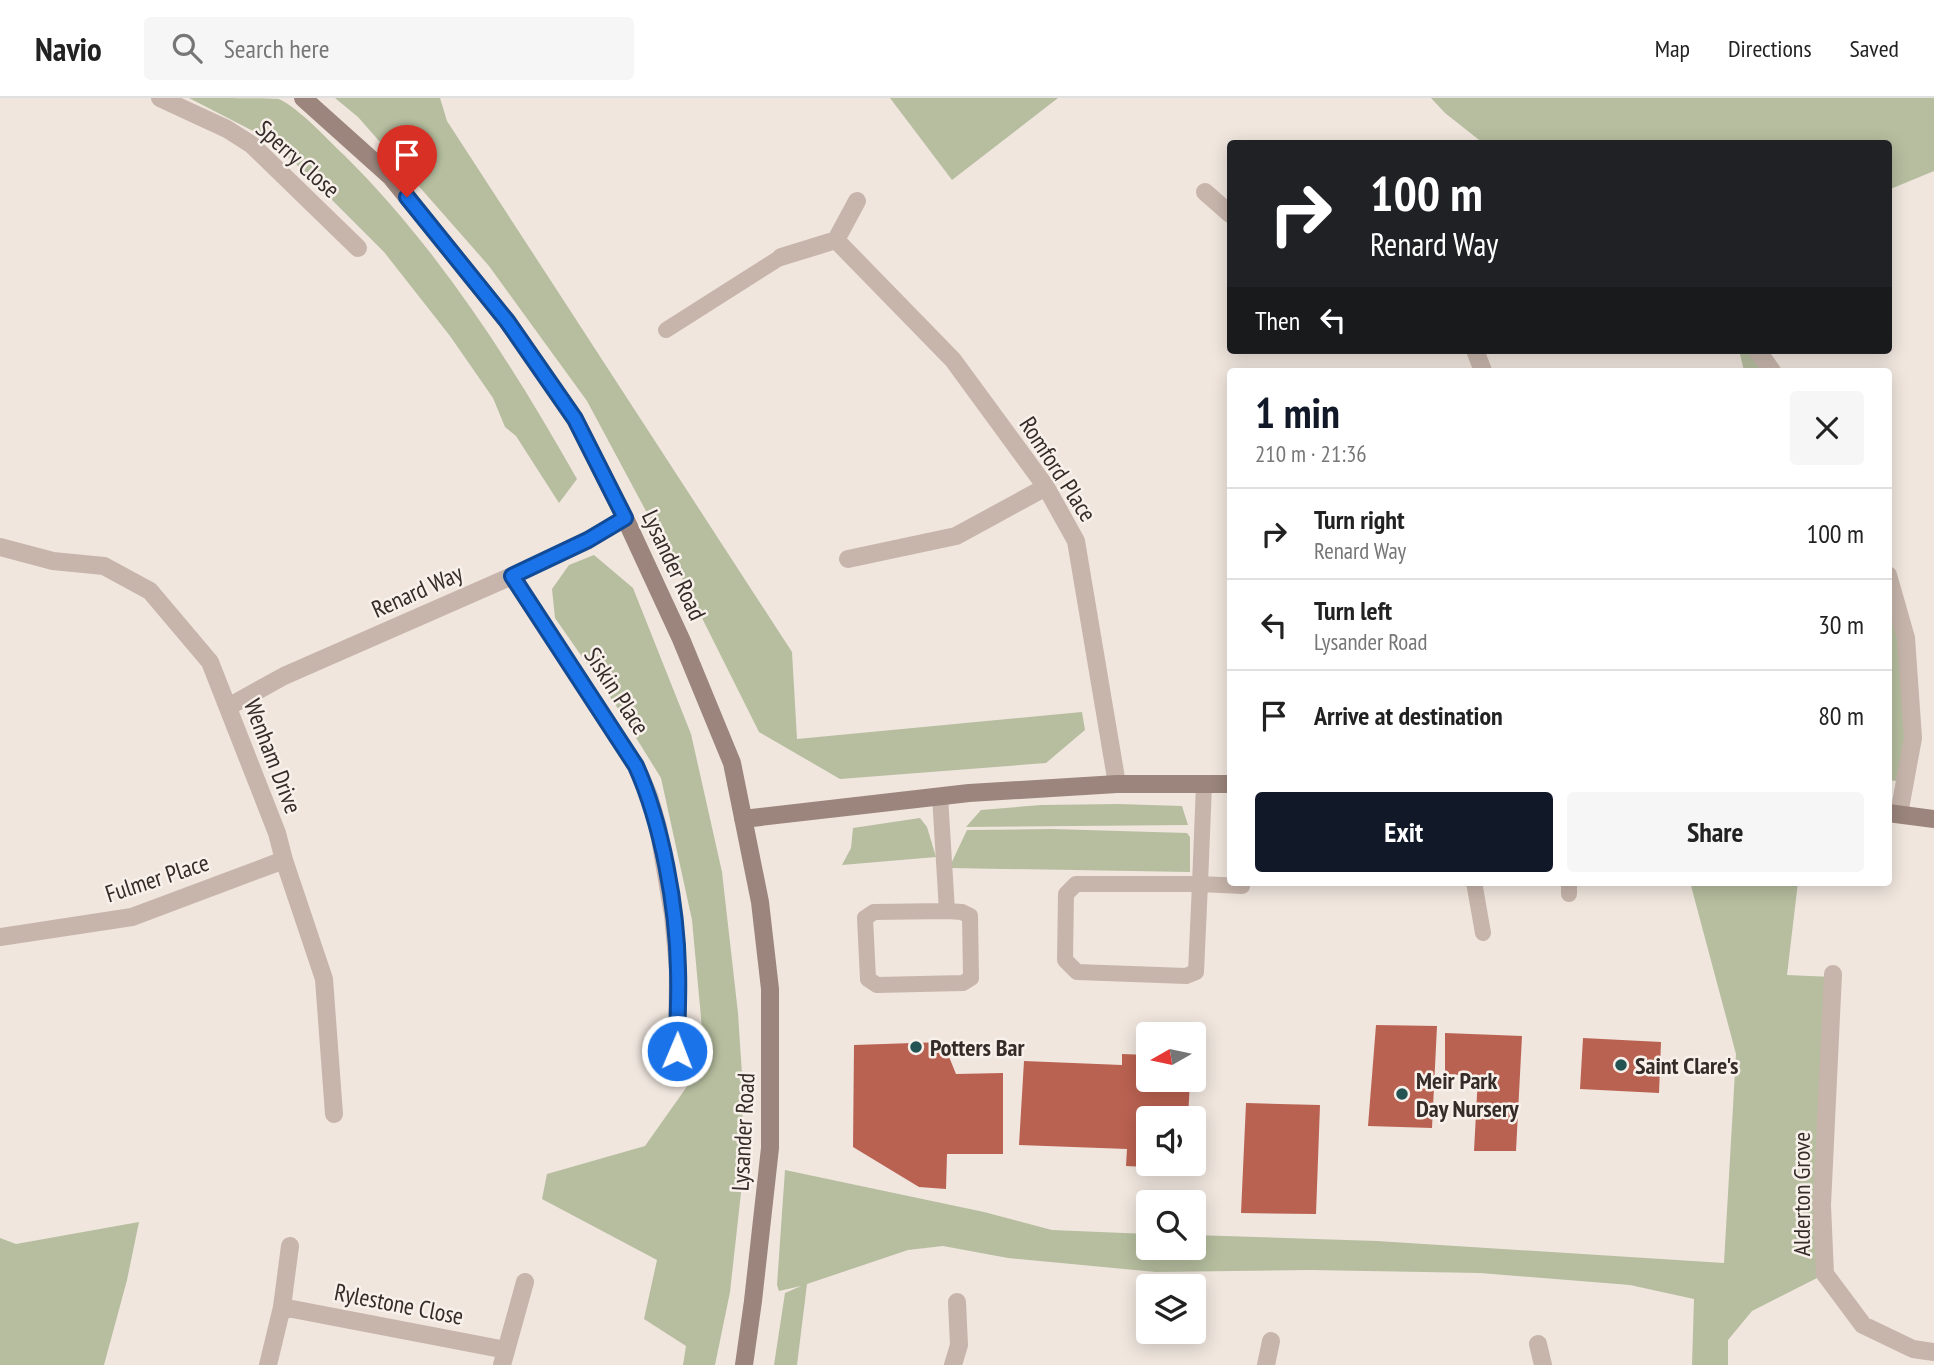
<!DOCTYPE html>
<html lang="en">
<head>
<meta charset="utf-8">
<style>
	:root { --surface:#fff; --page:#f6f6f6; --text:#222; --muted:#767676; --line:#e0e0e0; --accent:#111827 }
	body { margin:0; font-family:"PT Sans Narrow",sans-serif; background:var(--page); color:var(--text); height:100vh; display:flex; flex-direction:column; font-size:26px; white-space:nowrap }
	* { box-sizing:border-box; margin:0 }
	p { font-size:23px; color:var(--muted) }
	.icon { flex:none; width:38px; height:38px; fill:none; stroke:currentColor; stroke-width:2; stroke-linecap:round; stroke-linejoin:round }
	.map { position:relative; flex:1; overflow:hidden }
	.drawer { position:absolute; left:1227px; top:270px; width:665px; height:518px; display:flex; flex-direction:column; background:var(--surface); border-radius:7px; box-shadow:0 4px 18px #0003 }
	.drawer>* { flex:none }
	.hud { position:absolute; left:1227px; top:42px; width:665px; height:214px; border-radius:7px; box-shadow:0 4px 18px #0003; background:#202124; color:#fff; overflow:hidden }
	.needle { width:46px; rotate:261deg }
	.fabs { position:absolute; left:1136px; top:924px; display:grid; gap:14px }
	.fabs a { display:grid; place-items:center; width:70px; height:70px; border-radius:7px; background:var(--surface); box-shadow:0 4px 18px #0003; font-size:35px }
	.pin { position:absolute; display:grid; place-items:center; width:60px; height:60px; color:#fff; margin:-72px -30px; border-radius:50% 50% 50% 0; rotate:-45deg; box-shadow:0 0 7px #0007 }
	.pin .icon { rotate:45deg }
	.me { position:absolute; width:77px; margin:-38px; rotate:1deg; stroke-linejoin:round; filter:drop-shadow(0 0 5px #0008) }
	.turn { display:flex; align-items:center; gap:24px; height:147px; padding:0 28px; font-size:32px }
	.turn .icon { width:91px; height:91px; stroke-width:2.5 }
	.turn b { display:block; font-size:49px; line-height:60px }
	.then { display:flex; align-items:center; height:66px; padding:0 28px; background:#0003; gap:14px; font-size:26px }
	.round { display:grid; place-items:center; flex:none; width:74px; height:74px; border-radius:7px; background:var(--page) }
	.overview { display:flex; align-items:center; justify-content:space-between; height:119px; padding:0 28px }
	h1 { font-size:42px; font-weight:600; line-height:52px; color:var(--accent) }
	.primary-button { display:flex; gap:14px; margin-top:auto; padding:14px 28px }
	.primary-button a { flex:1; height:80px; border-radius:7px; background:var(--accent); color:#fff; font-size:28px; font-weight:600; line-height:80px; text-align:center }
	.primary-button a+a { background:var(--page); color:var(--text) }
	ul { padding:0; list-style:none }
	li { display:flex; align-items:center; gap:21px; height:91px; padding:0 28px; border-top:2px solid var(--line) }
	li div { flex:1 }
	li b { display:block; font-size:26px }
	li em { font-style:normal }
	header { display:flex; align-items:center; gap:42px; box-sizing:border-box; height:98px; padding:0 35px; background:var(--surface); border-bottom:2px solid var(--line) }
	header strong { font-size:33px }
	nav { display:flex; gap:38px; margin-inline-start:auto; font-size:24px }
	.search { width:490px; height:63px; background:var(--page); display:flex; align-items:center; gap:18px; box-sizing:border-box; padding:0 24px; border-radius:7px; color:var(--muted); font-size:26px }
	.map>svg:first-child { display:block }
	.green { fill:#b6be9f }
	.building { fill:#ba6251 }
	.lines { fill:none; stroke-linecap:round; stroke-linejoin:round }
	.lane { stroke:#c7b5ab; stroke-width:16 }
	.street { stroke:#c7b5ab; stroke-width:18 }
	.secondary { stroke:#9b857c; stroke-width:18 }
	.route-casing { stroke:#114b97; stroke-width:18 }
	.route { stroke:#1a73e8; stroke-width:12 }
	.poi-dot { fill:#235352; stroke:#f8f0ea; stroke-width:2.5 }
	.labels { text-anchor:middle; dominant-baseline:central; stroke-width:5; stroke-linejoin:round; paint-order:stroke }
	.street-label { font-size:24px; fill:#352c29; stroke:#f8f0ea }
	.poi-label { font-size:24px; font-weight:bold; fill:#352c29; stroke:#f8f0ea; text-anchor:start }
</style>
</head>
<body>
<header>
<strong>Navio</strong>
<div class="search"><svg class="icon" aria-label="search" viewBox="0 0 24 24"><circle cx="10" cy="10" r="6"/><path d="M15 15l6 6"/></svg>Search here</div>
<nav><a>Map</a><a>Directions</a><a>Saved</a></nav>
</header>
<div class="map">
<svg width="1934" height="1267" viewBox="0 0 1934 1267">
	<rect width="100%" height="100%" fill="#f0e6de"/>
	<path class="green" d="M189 0C203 0 271 0 279 1 301 12 326 40 344 57 439 151 512 266 577 381L559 405 516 338 505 329 493 300 450 238 384 154 296 66 257 35Z
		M335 0H440L447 23 792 554 797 641 1082 614 1085 632 1046 665 840 681 759 634 684 484 587 303 489 168 358 19Z
		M890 0H1058L952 82Z
		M1431 0H1934V73L1888 92V46L1483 45 1445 15Z
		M1739 252H1751L1764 273H1744Z
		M594 457 633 490 691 636 722 774 738 915 743 992 741 1095 730 1194 715 1267H683L686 1248 644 1221 657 1162 542 1101 547 1076 645 1048 705 963 692 822 661 680 617 609 555 520 552 491 569 467Z
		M1888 503 1899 541 1906 639 1897 683 1888 682Z
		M1118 706 1182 708 1188 727 966 729 981 712 1041 707Z
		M920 720 927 729 936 759 842 767 851 750 853 730Z
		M1052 731 1187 735 1190 739V774L949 770 967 732Z
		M1690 784H1798L1787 877 1833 879 1825 1176 1752 1213 1728 1242V1267H1692L1694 1201 1630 1187 1480 1175 1311 1172 1156 1174 1008 1160 943 1148 908 1152 807 1186 797 1267H774L785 1195 801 1188 779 1193 777 1187 785 1072 984 1114 1052 1132 1148 1136V1150H1194V1137L1377 1143 1724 1165 1736 956Z
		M139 1124 127 1182 104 1267H0V1140L16 1146Z"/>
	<path class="building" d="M1376 927 1437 928 1432 1030 1368 1028Z
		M1445 935 1522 938 1516 1053H1474L1478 978 1445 976Z
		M1583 940 1661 944 1659 995 1580 991Z
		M943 944 956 976 1003 975V1056H947L946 1091 919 1089 853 1049 854 947Z
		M1122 956 1148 957V982H1190L1188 1020H1148V1066H1186V1071L1126 1068 1127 1051 1019 1047 1024 963 1122 967Z
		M1246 1005 1320 1007 1316 1116 1241 1115Z"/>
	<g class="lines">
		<path class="lane" d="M666 232 781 159
			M1204 686 1200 786H1076L1066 796 1065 862 1077 874 1186 878 1196 874 1200 786 1242 788
			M940 698 947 813 874 814 865 820 868 881 877 887 963 885 971 880 970 818 962 814 947 813
			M1474 784 1483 835
			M1569 784V796"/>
		<path class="street" d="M160 0 227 31 252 47 358 150
			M1205 94 1230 116
			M836 142 953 262 1046 389 1076 443 1117 686
			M781 159 836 142 857 103
			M1475 252 1483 273
			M1757 252 1772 273
			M0 449 53 463 104 468 150 493 210 564 277 735 284 762 324 881 334 1016
			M848 461 956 438 1046 389
			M1888 477 1906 540 1913 640 1899 716
			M512 478 636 668 649 698 658 729 673 817 678 871 677 953
			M228 609 284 578 512 478 588 442 625 420
			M0 839 132 819 284 762
			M1833 876 1822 1107 1825 1176 1863 1227 1913 1251 1934 1254
			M282 1209 506 1252
			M1538 1246 1543 1267
			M268 1267 282 1209 290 1148
			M502 1267 525 1184
			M953 1267 959 1247 957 1204
			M1266 1267 1271 1243"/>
		<path class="secondary" d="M303 0 391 79 507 223 575 321 625 420 681 541 732 665 760 804 770 891V1050L753 1203 744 1267
			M1888 715 1934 721
			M743 721 969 695 1117 686H1230"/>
	</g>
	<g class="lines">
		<g class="route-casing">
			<path id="route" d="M407 99 507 223 575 321 625 420 588 442 512 478 636 668C662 726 677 809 678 872 679 899 677 926 677 953"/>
		</g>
		<use href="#route" class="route"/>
	</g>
	<g class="poi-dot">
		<circle cx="916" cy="949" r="7"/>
		<circle cx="1621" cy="967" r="7"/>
		<circle cx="1402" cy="996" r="7"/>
	</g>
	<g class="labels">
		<g class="street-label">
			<text transform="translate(298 61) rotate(42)">Sperry Close</text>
			<text transform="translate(1058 371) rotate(57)">Romford Place</text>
			<text transform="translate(674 467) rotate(65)">Lysander Road</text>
			<text transform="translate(417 493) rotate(-24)">Renard Way</text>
			<text transform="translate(617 593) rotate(57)">Siskin Place</text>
			<text transform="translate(273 658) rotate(69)">Wenham Drive</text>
			<text transform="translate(157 780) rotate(-18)">Fulmer Place</text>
			<text transform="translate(743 1034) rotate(-87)">Lysander Road</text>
			<text transform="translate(1801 1096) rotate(-90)">Alderton Grove</text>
			<text transform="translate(399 1206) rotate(11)">Rylestone Close</text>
		</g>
		<g class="poi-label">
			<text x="930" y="949">Potters Bar</text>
			<text x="1635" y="967">Saint Clare's</text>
			<text x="1416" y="982">Meir Park<tspan x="1416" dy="28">Day Nursery</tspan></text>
		</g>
	</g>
</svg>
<div class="fabs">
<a><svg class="needle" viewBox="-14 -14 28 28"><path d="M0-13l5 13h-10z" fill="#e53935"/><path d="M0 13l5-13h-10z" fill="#767676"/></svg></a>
<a><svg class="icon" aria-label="sound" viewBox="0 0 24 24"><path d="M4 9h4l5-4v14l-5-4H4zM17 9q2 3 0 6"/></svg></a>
<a><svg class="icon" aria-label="search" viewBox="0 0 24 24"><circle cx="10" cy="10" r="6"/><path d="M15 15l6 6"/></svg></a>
<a><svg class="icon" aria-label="layers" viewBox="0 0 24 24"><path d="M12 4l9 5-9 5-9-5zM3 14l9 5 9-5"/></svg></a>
</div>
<div class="pin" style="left:407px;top:99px;background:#d93025"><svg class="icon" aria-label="arrive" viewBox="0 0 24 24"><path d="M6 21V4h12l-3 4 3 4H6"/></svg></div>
<svg class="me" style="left:677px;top:953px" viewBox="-20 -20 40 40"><circle r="17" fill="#1a73e8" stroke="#fff" stroke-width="3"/><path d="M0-11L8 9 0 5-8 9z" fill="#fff"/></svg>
<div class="hud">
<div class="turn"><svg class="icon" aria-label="right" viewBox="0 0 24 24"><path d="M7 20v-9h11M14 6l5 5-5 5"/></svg><div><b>100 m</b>Renard Way</div></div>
<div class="then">Then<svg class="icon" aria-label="left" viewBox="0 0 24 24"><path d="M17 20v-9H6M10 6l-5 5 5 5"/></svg></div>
</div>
<section class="drawer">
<div class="overview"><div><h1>1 min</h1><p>210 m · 21:36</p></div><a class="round"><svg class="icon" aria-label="close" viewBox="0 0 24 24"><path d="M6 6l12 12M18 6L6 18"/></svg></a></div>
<ul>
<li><svg class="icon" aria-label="right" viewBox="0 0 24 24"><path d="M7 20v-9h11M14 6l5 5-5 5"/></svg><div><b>Turn right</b><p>Renard Way</p></div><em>100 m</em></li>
<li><svg class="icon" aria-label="left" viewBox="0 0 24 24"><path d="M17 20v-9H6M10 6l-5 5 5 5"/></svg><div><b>Turn left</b><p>Lysander Road</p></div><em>30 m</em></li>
<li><svg class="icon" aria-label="arrive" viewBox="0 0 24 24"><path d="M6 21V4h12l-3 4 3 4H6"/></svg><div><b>Arrive at destination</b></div><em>80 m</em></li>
</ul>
<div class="primary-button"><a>Exit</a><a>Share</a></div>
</section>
</div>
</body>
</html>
